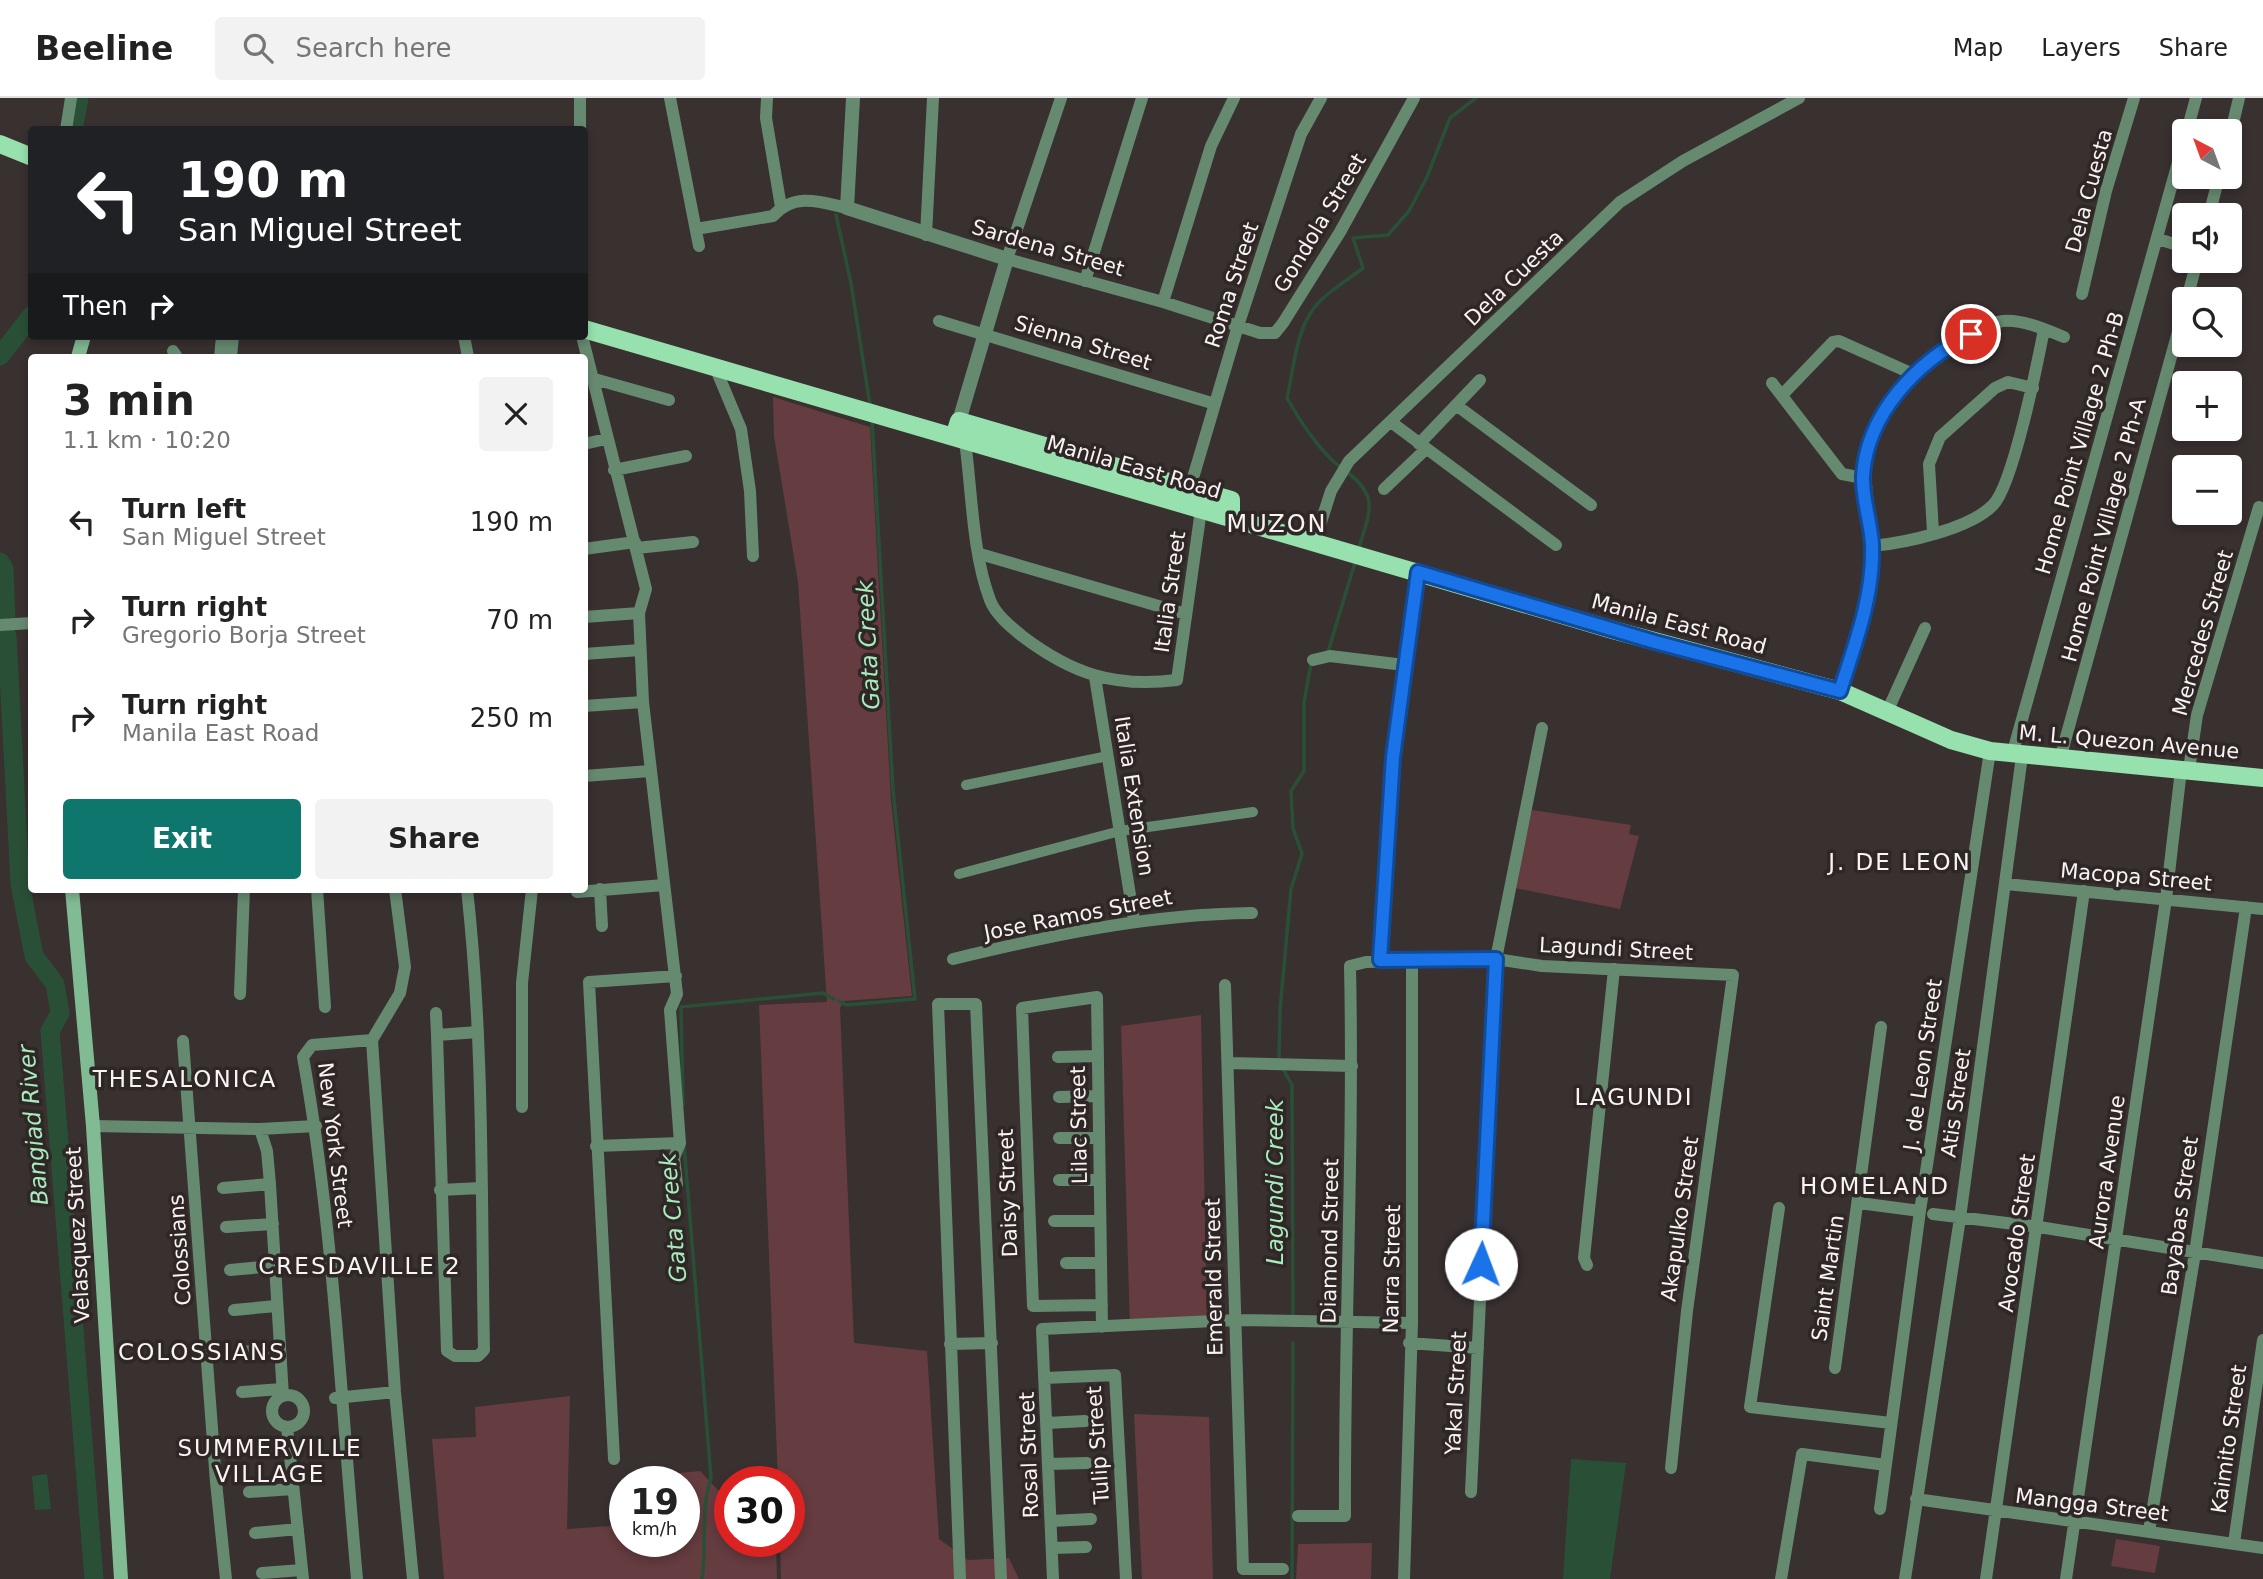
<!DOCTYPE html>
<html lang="en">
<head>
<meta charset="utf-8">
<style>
	:root { --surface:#fff; --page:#f2f2f2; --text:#222; --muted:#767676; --line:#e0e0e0; --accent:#0f766e }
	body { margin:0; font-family:"DejaVu Sans",sans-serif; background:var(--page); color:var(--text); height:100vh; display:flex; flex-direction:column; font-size:26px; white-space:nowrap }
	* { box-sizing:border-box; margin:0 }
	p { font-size:23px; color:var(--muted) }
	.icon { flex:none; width:38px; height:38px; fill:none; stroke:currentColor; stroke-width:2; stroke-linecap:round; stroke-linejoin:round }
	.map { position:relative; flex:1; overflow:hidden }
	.sheet { position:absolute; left:28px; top:256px; width:560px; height:539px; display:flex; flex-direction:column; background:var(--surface); border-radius:7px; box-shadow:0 4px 10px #0003 }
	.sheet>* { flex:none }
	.banner { position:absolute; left:28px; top:28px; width:560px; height:214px; border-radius:7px; box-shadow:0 4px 10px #0003; background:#202124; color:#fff; overflow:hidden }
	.needle { width:46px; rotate:319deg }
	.buttons { position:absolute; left:2172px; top:21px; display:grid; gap:14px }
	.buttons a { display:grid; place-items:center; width:70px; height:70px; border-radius:7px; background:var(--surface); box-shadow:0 4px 10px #0003; font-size:35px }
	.speed { position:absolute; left:609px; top:1368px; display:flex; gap:14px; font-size:35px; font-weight:700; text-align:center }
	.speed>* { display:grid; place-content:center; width:91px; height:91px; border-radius:50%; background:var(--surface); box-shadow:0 4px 10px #0003; line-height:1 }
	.speed small { font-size:18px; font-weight:400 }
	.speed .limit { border:10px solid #d22; background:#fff; color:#111 }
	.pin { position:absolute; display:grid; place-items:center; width:60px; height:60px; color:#fff; margin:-30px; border:4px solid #fff; border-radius:50%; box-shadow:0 2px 7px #0007 }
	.me { position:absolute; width:77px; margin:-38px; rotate:2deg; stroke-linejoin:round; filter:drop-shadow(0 0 5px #0008) }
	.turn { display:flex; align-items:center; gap:24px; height:147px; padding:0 35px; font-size:32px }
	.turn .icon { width:91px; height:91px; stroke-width:2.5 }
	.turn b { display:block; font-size:49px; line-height:60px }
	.then { display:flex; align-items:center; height:66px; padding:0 35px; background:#0003; gap:14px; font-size:26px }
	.round { display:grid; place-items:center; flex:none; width:74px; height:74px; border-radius:7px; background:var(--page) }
	.headline { display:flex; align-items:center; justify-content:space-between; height:119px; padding:0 35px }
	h1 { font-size:42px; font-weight:600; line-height:52px }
	.primary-button { display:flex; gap:14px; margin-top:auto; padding:14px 35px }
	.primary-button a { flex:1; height:80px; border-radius:7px; background:var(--accent); color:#fff; font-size:28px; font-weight:600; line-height:80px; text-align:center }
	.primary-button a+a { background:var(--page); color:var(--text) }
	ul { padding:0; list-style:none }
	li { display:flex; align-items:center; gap:21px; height:98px; padding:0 35px }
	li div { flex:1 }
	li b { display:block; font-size:26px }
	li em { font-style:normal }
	header { display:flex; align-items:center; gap:42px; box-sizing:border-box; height:98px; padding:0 35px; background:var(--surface); border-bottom:2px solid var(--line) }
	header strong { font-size:33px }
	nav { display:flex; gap:38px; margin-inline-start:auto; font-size:24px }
	.search { width:490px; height:63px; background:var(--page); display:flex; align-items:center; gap:18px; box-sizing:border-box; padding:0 24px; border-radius:7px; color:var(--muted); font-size:26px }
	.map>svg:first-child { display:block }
	.green { fill:#653c40 }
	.water { fill:#295036 }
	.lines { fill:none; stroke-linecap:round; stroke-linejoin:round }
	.stream { stroke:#295036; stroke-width:3.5 }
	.river { stroke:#295036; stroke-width:19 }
	.pedestrian { stroke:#668a70; stroke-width:10 }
	.minor { stroke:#668a70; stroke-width:12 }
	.tertiary { stroke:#668a70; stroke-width:14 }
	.secondary { stroke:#81bb93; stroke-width:14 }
	.primary { stroke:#96e1ad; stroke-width:18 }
	.route-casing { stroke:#114b97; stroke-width:18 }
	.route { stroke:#1a73e8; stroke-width:12 }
	.labels { text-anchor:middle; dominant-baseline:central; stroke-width:7; stroke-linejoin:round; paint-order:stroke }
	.street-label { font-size:21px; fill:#f9f3f3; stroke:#2f2626 }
	.water-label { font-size:23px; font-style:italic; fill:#a8ebbc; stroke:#2f2626 }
	.neighbourhood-label { font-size:23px; letter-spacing:2px; fill:#f9f3f3; stroke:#2f2626 }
	.quarter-label { font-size:24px; letter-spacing:2px; fill:#f9f3f3; stroke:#2f2626 }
</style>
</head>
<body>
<header>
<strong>Beeline</strong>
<div class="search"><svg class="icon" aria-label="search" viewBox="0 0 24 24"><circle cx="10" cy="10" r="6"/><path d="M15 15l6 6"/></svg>Search here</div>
<nav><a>Map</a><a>Layers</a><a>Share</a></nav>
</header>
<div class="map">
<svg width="2263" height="1481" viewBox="0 0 2263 1481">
	<rect width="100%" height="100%" fill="#393030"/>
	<path class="green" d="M773 299 870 329 891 702 912 898 844 903 840 910 854 1245 927 1253 939 1441 968 1462 1009 1460 1019 1481H781L780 1444H789V1384H778L759 907 827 904 798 484 774 338Z
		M1532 712 1631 727 1629 736 1639 738 1620 811 1515 790Z
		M1201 917 1207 1229 1130 1232 1121 928Z
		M570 1298 567 1431 625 1427V1444H684V1384H637V1379L700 1373 730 1405V1444H776L777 1481H444L432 1341 476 1339 475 1309Z
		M1134 1316 1209 1319 1213 1481H1142Z
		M2116 1441 2160 1448 2155 1475 2111 1468Z
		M1372 1445 1371 1481H1296L1298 1446Z"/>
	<path class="water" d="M1571 1361 1626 1365 1610 1481H1563Z
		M47 1376 51 1411 35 1412 32 1378Z"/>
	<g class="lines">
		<path class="stream" d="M836 117 851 185 870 307
			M1341 370C1318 351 1302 326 1287 300 1294 270 1296 226 1320 203 1332 191 1349 181 1363 170L1353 140 1388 137 1409 113 1427 79 1450 20 1476 0
			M1347 374C1380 399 1369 415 1359 450
			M1328 554 1356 461
			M839 903 846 907 915 901 893 692 872 322
			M1279 962 1280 912 1291 791 1302 756 1293 730 1291 693 1304 673V604L1311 566
			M1282 969 1292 987 1293 1221
			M683 1007 681 909 823 895 834 901
			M684 1046 711 1380C700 1412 707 1447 702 1481
			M1292 1481 1293 1245"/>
		<path class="river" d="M73 32 79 0
			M0 258 32 217
			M0 464 4 471 6 522
			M7 538 20 786 34 858 55 886 60 915 50 933 94 1481"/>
		<path class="pedestrian" d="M966 687 1108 658
			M959 776 1120 733 1253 714"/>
		<path class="minor" d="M670 0 699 148
			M767 0 766 20 781 109
			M1061 0 1007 161 1163 204 1260 235H1275L1283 225 1340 134 1414 0
			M66 32 71 0
			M580 32V0
			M2187 33 2196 0
			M2230 38 2239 0
			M2209 117 2219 79
			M696 131 773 118C794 94 821 104 847 110
			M926 137 933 0
			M2158 141 2184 149
			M1085 183 1142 0
			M2082 196 2106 93 2134 0
			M2187 201 2197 163
			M1163 204 1211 48 1234 0
			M939 223 1215 306
			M464 238 468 259
			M582 238 646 491 639 515 643 604 677 896 670 912 680 1045 674 1060 677 1086
			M173 253 177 259
			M220 259 222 238
			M231 259 233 238
			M715 269 741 331 750 393 753 458
			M591 280 669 302
			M1772 285 1842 376 1863 380
			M1782 297 1833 244 1839 243 1915 277
			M1456 307 1591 407
			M1391 324 1556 447
			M965 343C972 394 972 454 990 502 995 516 1011 529 1022 538 1072 576 1115 590 1177 582L1201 412
			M584 346 606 341
			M1419 346 1480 282
			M614 372 686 358
			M1190 390 1238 228 1301 36 1321 0
			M1384 391 1426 351
			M1933 434 1929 366 1940 339 1995 290 2008 284 2033 290
			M1314 446 1331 393 1349 363 1620 104 1683 63 1799 0
			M1872 448C1905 445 1970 431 1993 407 2013 387 2038 263 2044 231
			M637 450 693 444
			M584 451 635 444
			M980 456 1186 516
			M584 519 639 515
			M0 527 32 525
			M584 556 640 552
			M1313 562 1330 558 1404 567
			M1095 579 1134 822
			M1840 593C1855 546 1873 498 1872 448 1872 410 1859 382 1870 343 1882 299 1956 228 2003 223 2022 221 2047 232 2064 239
			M584 608 643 604
			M1887 614 1925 530
			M2012 657 2184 43
			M2060 661 2184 212
			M2189 672 2197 617 2259 409
			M584 678 650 673
			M2006 786 2263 811
			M317 791 325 909
			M600 791 602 828
			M577 794 664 787
			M953 861C1052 837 1150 816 1252 815
			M1380 862 1393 659 1418 474
			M1225 887 1243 1471H1283
			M240 896 244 791
			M436 915 437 937 478 934
			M437 937 447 1253 455 1258H478L484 1252C481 1098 484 944 467 791
			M372 942 395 1294 413 1481
			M372 942 400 895 405 869 395 791
			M183 943 216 1384 226 1481
			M1058 959 1097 958
			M1228 965 1352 968
			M1059 999 1098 998
			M522 1009V885L532 791
			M93 1028 260 1031 316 1028
			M260 1031 267 1053 270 1086 283 1298
			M1059 1040H1099
			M596 1048 680 1045
			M1059 1082H1100
			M223 1090 270 1086
			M440 1092 481 1090
			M1859 1105 1920 1113
			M1779 1110 1750 1309 1891 1325
			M1933 1116 2039 1129 2263 1165
			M1054 1123H1100
			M226 1129 273 1126
			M1066 1165H1101
			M1587 1167 1584 1160 1614 871
			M230 1172 274 1168
			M1102 1207 1033 1208 1022 910 1097 899 1102 1229
			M234 1212 276 1208
			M1409 1245 1478 1250
			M950 1246 992 1245
			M239 1254 280 1251
			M1835 1270 1881 929
			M1045 1280 1115 1277 1126 1481
			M242 1294 282 1291
			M272 1313a16 16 0 1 1 32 0a16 16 0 1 1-32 0Z
			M335 1300 395 1294
			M1047 1325 1085 1323
			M287 1329 303 1481
			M256 1352 289 1350
			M614 1361 589 884 676 878
			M1048 1366 1087 1365
			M249 1394 293 1391
			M1471 1394 1496 861 1542 630
			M1916 1401 2263 1450
			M1880 1411 1920 1113 1990 653
			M1298 1418H1345C1344 1235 1354 1051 1350 868L1366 864 1496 861 1542 868 1733 877 1687 1213 1671 1370
			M1051 1423 1091 1421
			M2149 1433 2195 1155 2246 809
			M255 1435 298 1431
			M2234 1445 2263 1242
			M1052 1450 1086 1449
			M262 1475 302 1472
			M357 1481C341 1307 334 1131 303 959L312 947 372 942
			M960 1481 938 906H976L1001 1481
			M1053 1481 1042 1231 1236 1222 1412 1225
			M1404 1481 1412 1225V862
			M1781 1481 1802 1356 1886 1367
			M1905 1481 1960 1120 2022 658
			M1986 1481 2084 793
			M2066 1481 2166 801 2181 672"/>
		<path class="tertiary" d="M853 0 847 110 1007 161 959 323"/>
		<path class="secondary" d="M78 259 84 238
			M72 791 93 1028 121 1481"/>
		<path class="primary" d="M0 46 32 59
			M584 231 1613 532 1840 593 1951 642 1990 653 2263 680
			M954 339 959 323 1231 402V421"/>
	</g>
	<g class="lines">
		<g class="route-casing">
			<path id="route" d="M1481 1166 1496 861 1380 862 1393 659 1418 474 1655 544 1840 593C1855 546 1874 497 1872 447 1871 424 1862 401 1863 378 1867 315 1917 264 1971 236"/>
		</g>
		<use href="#route" class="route"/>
	</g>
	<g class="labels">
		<g class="street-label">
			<text transform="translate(2089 93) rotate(-75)">Dela Cuesta</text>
			<text transform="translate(1320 125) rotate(-59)">Gondola Street</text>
			<text transform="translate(1048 150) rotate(16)">Sardena Street</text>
			<text transform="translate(1514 180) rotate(-44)">Dela Cuesta</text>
			<text transform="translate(1232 187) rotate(-72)">Roma Street</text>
			<text transform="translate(1083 245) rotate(17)">Sienna Street</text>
			<text transform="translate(2080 345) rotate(-74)">Home Point Village 2 Ph-B</text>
			<text transform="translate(1134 369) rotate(16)">Manila East Road</text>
			<text transform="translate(2104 432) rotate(-75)">Home Point Village 2 Ph-A</text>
			<text transform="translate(1170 494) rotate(-82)">Italia Street</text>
			<text transform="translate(1679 526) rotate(15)">Manila East Road</text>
			<text transform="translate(2203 535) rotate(-74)">Mercedes Street</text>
			<text transform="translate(2129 644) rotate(5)">M. L. Quezon Avenue</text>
			<text transform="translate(1134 698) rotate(81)">Italia Extension</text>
			<text transform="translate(2136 779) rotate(5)">Macopa Street</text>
			<text transform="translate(1078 817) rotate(-11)">Jose Ramos Street</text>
			<text transform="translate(1616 851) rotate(3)">Lagundi Street</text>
			<text transform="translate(1923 967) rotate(-82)">J. de Leon Street</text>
			<text transform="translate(1956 1005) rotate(-82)">Atis Street</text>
			<text transform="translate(1079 1027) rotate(-91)">Lilac Street</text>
			<text transform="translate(335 1047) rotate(83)">New York Street</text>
			<text transform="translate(2107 1074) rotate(-82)">Aurora Avenue</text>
			<text transform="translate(1008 1095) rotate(-92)">Daisy Street</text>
			<text transform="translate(2180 1118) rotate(-82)">Bayabas Street</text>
			<text transform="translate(1680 1121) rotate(-82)">Akapulko Street</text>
			<text transform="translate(2017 1135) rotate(-82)">Avocado Street</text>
			<text transform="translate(78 1137) rotate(-93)">Velasquez Street</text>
			<text transform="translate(1330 1143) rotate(-89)">Diamond Street</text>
			<text transform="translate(180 1152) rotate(-94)">Colossians</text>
			<text transform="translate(1392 1171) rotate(-89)">Narra Street</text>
			<text transform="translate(1214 1179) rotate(-91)">Emerald Street</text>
			<text transform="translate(1828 1180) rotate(-82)">Saint Martin</text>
			<text transform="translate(1456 1295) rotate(-87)">Yakal Street</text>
			<text transform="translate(2229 1341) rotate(-82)">Kaimito Street</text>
			<text transform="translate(1098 1347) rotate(-94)">Tulip Street</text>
			<text transform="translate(1029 1357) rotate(-92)">Rosal Street</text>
			<text transform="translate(2092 1407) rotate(7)">Mangga Street</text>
		</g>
		<g class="water-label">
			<text transform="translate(868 547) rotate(-93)">Gata Creek</text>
			<text transform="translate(33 1027) rotate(-95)">Bangiad River</text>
			<text transform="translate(1275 1084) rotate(-90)">Lagundi Creek</text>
			<text transform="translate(673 1120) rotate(-95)">Gata Creek</text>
		</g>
		<g class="neighbourhood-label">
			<text x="1900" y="764">J. DE LEON</text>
			<text x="185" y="981">THESALONICA</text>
			<text x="1634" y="999">LAGUNDI</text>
			<text x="1875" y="1088">HOMELAND</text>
			<text x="360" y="1168">CRESDAVILLE 2</text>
			<text x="202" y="1254">COLOSSIANS</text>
			<text x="270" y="1350">SUMMERVILLE<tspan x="270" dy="26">VILLAGE</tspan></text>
		</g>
		<g class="quarter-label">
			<text x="1277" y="426">MUZON</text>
		</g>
	</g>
</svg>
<div class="buttons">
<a><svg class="needle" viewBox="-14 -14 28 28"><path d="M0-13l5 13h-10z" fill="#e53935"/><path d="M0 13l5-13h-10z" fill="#767676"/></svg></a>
<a><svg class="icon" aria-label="sound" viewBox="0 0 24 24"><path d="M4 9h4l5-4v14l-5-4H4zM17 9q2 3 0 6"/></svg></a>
<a><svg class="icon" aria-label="search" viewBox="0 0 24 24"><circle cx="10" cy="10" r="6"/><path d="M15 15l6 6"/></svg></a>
<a>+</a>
<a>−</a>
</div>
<div class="speed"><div>19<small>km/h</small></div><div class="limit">30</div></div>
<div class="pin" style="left:1971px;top:236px;background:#d93025"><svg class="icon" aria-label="arrive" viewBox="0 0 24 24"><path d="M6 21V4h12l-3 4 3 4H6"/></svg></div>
<svg class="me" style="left:1481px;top:1166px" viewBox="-20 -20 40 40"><circle r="19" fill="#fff"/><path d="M0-13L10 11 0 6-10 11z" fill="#1a73e8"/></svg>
<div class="banner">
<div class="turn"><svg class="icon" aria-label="left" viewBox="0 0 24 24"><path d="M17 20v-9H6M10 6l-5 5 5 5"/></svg><div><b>190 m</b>San Miguel Street</div></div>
<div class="then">Then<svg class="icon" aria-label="right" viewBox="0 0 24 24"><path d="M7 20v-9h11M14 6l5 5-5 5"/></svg></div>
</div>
<section class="sheet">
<div class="headline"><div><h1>3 min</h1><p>1.1 km · 10:20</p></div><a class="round"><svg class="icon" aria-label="close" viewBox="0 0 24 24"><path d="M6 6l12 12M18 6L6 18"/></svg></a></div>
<ul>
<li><svg class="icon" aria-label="left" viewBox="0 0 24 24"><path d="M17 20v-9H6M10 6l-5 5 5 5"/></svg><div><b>Turn left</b><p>San Miguel Street</p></div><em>190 m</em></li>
<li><svg class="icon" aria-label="right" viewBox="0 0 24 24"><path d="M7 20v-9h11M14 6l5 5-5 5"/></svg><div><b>Turn right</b><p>Gregorio Borja Street</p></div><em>70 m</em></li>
<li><svg class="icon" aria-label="right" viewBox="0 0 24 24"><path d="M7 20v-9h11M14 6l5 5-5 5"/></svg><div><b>Turn right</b><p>Manila East Road</p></div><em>250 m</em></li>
</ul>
<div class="primary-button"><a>Exit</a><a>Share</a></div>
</section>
</div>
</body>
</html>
